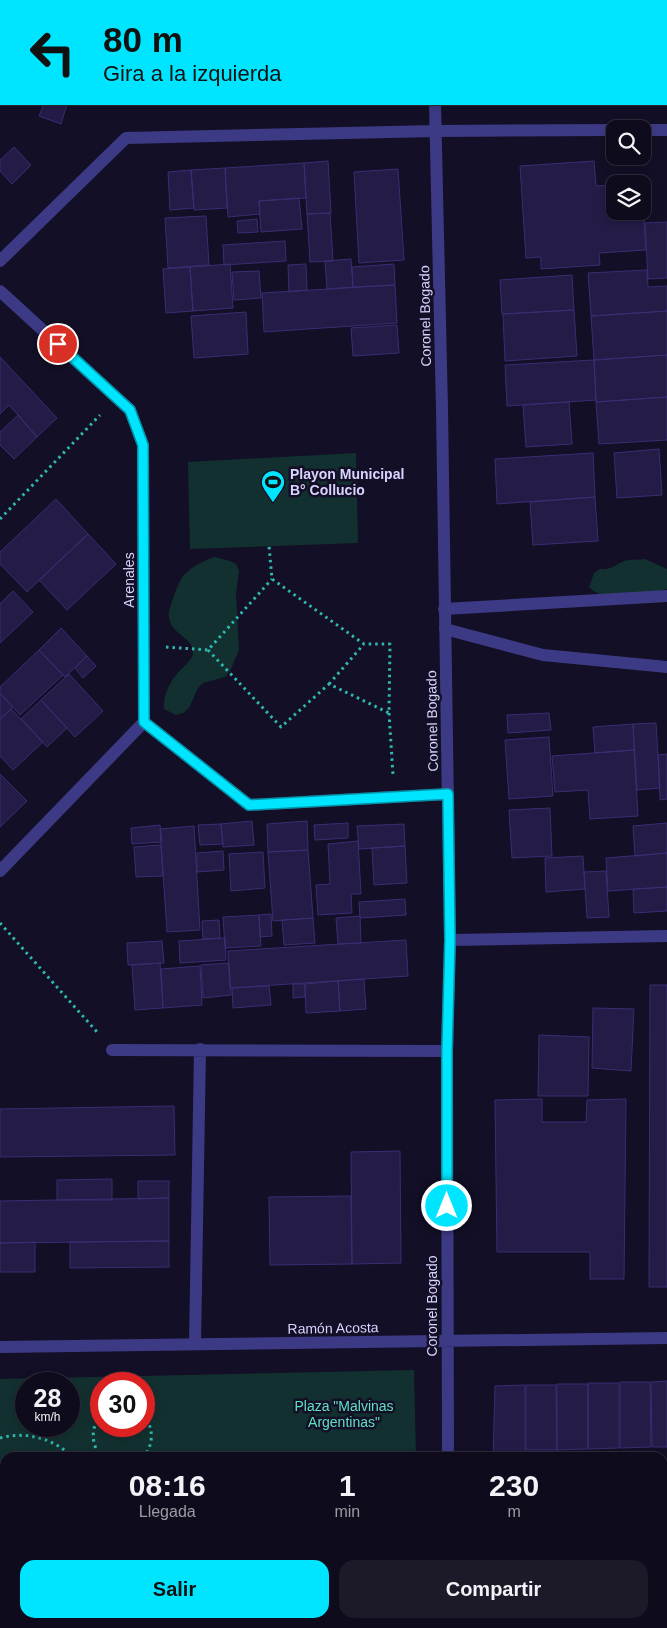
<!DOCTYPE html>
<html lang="es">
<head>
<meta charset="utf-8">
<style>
	:root { --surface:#0e0b1c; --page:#1c1929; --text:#f1f3f6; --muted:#9b9ba3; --line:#2e2b3b; --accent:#00e5ff }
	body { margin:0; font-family:Arial,sans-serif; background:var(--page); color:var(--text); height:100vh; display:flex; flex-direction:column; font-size:19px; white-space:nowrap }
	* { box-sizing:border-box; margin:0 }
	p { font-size:16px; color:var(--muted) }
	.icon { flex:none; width:28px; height:28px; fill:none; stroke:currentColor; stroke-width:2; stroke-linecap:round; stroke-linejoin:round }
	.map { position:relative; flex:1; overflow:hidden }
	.drawer { position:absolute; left:0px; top:1452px; width:668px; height:176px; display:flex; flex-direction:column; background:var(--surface); border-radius:15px 15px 0 0; box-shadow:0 2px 8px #0003,0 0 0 1px var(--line) }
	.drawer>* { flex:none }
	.guide { position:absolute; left:0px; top:0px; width:668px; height:105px; box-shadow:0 2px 8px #0003,0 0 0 1px var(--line); background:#00e5ff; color:#111; overflow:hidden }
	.fabs { position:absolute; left:606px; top:120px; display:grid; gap:10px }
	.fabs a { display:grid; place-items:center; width:45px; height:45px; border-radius:10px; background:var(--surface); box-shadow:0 2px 8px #0003,0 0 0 1px var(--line); font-size:25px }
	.speed { position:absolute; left:15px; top:1372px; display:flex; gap:10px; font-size:25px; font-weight:700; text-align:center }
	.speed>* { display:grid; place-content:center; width:65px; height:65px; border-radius:50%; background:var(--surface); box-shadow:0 2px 8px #0003,0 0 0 1px var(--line); line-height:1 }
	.speed small { font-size:12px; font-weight:400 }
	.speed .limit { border:8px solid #d22; background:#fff; color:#111 }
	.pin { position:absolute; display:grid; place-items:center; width:42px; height:42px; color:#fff; margin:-21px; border:2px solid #fff; border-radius:50%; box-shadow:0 1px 5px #0007 }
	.me { position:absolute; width:55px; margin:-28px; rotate:0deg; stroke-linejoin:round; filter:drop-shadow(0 0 4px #0008) }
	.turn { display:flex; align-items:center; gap:18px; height:105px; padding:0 20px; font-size:22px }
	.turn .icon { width:65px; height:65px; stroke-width:2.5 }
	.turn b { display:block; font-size:35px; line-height:42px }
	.eta { display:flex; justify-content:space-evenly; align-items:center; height:85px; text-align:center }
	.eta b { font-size:30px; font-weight:700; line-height:35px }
	.button { display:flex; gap:10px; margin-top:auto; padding:10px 20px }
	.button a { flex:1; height:58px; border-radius:15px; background:var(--accent); color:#111; font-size:20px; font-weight:700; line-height:58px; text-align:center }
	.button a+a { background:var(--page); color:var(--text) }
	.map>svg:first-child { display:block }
	.green { fill:#12302f; fill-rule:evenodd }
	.building { fill:#241b47; stroke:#3b2d73 }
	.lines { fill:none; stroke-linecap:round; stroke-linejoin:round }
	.path { stroke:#2fb8b0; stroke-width:3; stroke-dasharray:2.5 4; stroke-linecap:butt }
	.service { stroke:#3d3a85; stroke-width:12 }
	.minor { stroke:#3d3a85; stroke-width:12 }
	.route-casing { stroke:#0095a6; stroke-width:12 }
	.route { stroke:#00e5ff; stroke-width:9 }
	.labels { text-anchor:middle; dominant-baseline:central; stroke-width:5; stroke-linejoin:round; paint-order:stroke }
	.street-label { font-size:14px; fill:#d9d4ff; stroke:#130f26 }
	.poi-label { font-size:14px; font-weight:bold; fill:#d9d4ff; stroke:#130f26; text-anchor:start }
	.park-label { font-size:14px; fill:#5fe0c0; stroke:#130f26 }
</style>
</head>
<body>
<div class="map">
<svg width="667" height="1628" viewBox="0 0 667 1628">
	<rect width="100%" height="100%" fill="#130f26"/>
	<path class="green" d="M356 453 358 543 190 549 188 462Z
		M215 557 230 561 236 564 239 571 236 594 239 650 230 671 225 677 203 683 198 688 189 708 183 713 176 715 164 709C163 696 169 683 177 674 182 667 192 661 193 653 194 641 178 635 172 626 170 623 168 616 169 612 170 605 179 581 183 576 191 567 204 560 215 557Z
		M645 559 667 569V589C657 592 646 597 635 598 621 600 599 598 589 587L594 573 600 569C611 570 615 565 624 561 630 559 638 560 645 559Z
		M414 1370 416 1457 5 1458V1624H264L0 1628V1379ZM26 1384H69V1426H26ZM101 1384H144V1426H101Z"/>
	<path class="building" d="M320 0H371V1H320Z
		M44 104H67L61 124 39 116Z
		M14 147 31 165 12 184 0 171V160Z
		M328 161 331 213 307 214 304 163Z
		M594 161 596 186 615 185V211H642V191L646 250 599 253 600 265 541 269V257L526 258 520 166Z
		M304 163 306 198 259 201 260 214 228 217 225 168Z
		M225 168 227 208 194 210 191 170Z
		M398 169 404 260 359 263 354 172Z
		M191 170 194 208 170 210 168 172Z
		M299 198 302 229 261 232 259 201Z
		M330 213 333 261 310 262 307 214Z
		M206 216 209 265 168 268 165 218Z
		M257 219 258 232 238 233 237 221Z
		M667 222V278L648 279 645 223Z
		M285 241 286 261 224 265 223 245Z
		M351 259 353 287 327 289 325 261Z
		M230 264 233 308 193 311 190 267Z
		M306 264 307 290 289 292 288 265Z
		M394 264 395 285 353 287 352 267Z
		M190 267 193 311 166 313 163 269Z
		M647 270 648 287 667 286V311L591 316 588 273Z
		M259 271 261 298 234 300 232 272Z
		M572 275 574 310 502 314 500 280Z
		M395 285 397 323 264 332 262 293Z
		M574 310 577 356 505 361 503 314Z
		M667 311V355L594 360 591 316Z
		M246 312 248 354 194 358 191 316Z
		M397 325 399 353 353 356 351 328Z
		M667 355V397L596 402 594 360Z
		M0 357 57 418 37 437 9 405 0 414Z
		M594 360 596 400 507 406 505 365Z
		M667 397V440L599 444 596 402Z
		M569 402 572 444 526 447 523 405Z
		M18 415 37 437 14 459 0 445V432Z
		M659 449 662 495 617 498 614 453Z
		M593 453 595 497 497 504 495 459Z
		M595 497 598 541 533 545 530 502Z
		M56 499 88 534 27 592 0 564V552Z
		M88 534 116 564 67 610 39 580Z
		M13 591 33 612 0 643V604Z
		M61 628 87 656 65 677 39 650Z
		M39 650 63 675 20 715 0 693V687Z
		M87 656 96 666 83 678 75 668Z
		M69 674 103 711 75 737 41 700Z
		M0 693 13 707 0 719Z
		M41 700 67 728 47 747 21 719Z
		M11 709 43 742 13 770 0 756V719Z
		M549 713 551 730 508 733 507 715Z
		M656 723 660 788 637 790 633 724Z
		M633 724 634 750 595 753 593 727Z
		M549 737 553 796 509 799 505 740Z
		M634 750 638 816 590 819 588 790 555 792 552 756Z
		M667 754V799L660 800 658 755Z
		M0 774 27 801 0 827Z
		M550 808 552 856 512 858 509 810Z
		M252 821 254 845 223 847 221 824Z
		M307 821 308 850 268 852 267 824Z
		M348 823V838L315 840 314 825Z
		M667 823V853L635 856 633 826Z
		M221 824 223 844 200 845 198 825Z
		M404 824 405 846 359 849 357 826Z
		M160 825 162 842 132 844 131 828Z
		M194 826 200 930 167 932 160 829Z
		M358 841 361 894H351L352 913 318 915 316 885 330 884 328 844Z
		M161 845 163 876 136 877 134 847Z
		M405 846 407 883 374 885 372 848Z
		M308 850 313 918 273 921 268 852Z
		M223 851 224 870 197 872V853Z
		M263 852 265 888 231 891 229 854Z
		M667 853V887L608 891 606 858Z
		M583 856 585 889 546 892 545 858Z
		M606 871 609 917 587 918 584 872Z
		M667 887V911L634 913 633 889Z
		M405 899 406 915 360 918 359 902Z
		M271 914 272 936 260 937 259 915Z
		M259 915 261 946 225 948 223 917Z
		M360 916 361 943 338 944 336 918Z
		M313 918 315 943 284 945 282 920Z
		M219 920 220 938 203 939 202 921Z
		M225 938 226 960 180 963 179 941Z
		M406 940 408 976 230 988 228 951Z
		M162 941 164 963 128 965 127 943Z
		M160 963 163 1008 135 1010 132 965Z
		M229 963 231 995 203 998 201 965Z
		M200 966 202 1005 163 1008 161 969Z
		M364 979 366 1009 340 1011 338 981Z
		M338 981 340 1011 306 1013 305 984Z
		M293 984H305V997L293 998Z
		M650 985H667V1287H649Z
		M269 986 271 1005 233 1008 232 988Z
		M593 1008 634 1009 631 1071 592 1068Z
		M539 1035 589 1037 588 1096H538Z
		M542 1099V1122H586L587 1100 626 1099 624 1279H590V1252H497L495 1100Z
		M174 1106 175 1155 0 1157V1109Z
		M400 1151 401 1263 352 1264 351 1152Z
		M112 1179V1200H57V1180Z
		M138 1181H169V1198L138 1199Z
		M351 1196 352 1264 270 1265 269 1197Z
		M169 1198V1241L0 1243V1201Z
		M169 1241V1267L70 1268V1242Z
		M35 1242V1272H0V1243Z
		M667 1381V1447H652L651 1382Z
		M620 1382H650L651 1447 620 1448Z
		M588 1383H619V1448L588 1449Z
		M557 1384H588V1449L557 1450Z
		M525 1385V1458H493L495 1386Z
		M526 1385H556L557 1450H526Z
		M662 1484H667V1515H662Z
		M662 1516H667V1547H662Z
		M0 1521 5 1526V1554L0 1549Z
		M662 1547H667V1579H662Z
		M662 1579H667V1610H662Z
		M662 1610H667V1628H653L652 1624H662Z
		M496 1624H561V1628H496Z"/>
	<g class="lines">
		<path class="path" d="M0 519 100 415
			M166 647 208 650 272 579
			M208 650 281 727 329 684 389 713 390 644H364L272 579 269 546
			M329 684 364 644
			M389 713 393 775
			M0 923 97 1032
			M101 1415C90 1428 91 1445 102 1458
			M0 1438C25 1431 55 1438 73 1458
			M143 1458C154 1444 154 1429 144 1415
			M0 1578H5"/>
		<path class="service" d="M444 609 667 596
			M445 629 543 655 667 667
			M144 722 249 805 448 794
			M112 1050 447 1051
			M195 1344 200 1049"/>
		<path class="minor" d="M434 0V1
			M435 104 442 409 450 940 447 1051 448 1458
			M642 130H667
			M0 261 126 138 435 131 615 130
			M0 291 130 410 143 445 144 722 0 871
			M450 940 667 936
			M0 1347 667 1338
			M450 1624V1628"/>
	</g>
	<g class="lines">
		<g class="route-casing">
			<path id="route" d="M58 344 130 410 143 445 144 722 249 805 448 794 450 940 447 1051V1206"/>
		</g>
		<use href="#route" class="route"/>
	</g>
	<defs>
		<g id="stadium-pin" transform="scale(1.25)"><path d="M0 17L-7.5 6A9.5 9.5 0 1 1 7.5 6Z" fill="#00e5ff" stroke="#130f26"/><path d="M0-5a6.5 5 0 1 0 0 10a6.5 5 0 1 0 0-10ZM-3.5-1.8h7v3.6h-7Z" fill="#111"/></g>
	</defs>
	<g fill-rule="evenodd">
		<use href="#stadium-pin" x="273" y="482"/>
	</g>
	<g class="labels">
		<g class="street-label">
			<text transform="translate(425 316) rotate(-91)">Coronel Bogado</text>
			<text transform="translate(129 580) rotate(-90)">Arenales</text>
			<text transform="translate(432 721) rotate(-91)">Coronel Bogado</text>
			<text transform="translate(432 1306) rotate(-90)">Coronel Bogado</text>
			<text transform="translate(333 1328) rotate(-1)">Ramón Acosta</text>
		</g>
		<g class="poi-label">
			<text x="290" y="474">Playon Municipal<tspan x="290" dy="16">B° Collucio</tspan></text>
		</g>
		<g class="park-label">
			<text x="344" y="1406">Plaza "Malvinas<tspan x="344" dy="16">Argentinas"</tspan></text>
		</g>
	</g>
</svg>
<div class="fabs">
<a><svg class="icon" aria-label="search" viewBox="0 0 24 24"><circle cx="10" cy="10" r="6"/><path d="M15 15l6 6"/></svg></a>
<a><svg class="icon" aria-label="layers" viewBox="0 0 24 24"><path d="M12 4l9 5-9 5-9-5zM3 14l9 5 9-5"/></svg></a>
</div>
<div class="speed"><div>28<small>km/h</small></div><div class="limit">30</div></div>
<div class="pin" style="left:58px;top:344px;background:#d93025"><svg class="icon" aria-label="arrive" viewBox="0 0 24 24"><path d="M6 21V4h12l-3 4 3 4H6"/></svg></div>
<svg class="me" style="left:447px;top:1206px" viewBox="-20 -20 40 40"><circle r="17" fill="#00e5ff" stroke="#fff" stroke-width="3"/><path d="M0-11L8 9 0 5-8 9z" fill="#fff"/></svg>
<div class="guide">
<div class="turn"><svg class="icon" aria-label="left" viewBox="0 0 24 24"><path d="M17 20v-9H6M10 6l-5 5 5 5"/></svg><div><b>80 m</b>Gira a la izquierda</div></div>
</div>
<section class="drawer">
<div class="eta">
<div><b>08:16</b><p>Llegada</p></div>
<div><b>1</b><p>min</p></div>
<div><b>230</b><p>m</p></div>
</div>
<div class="button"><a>Salir</a><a>Compartir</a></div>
</section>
</div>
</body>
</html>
